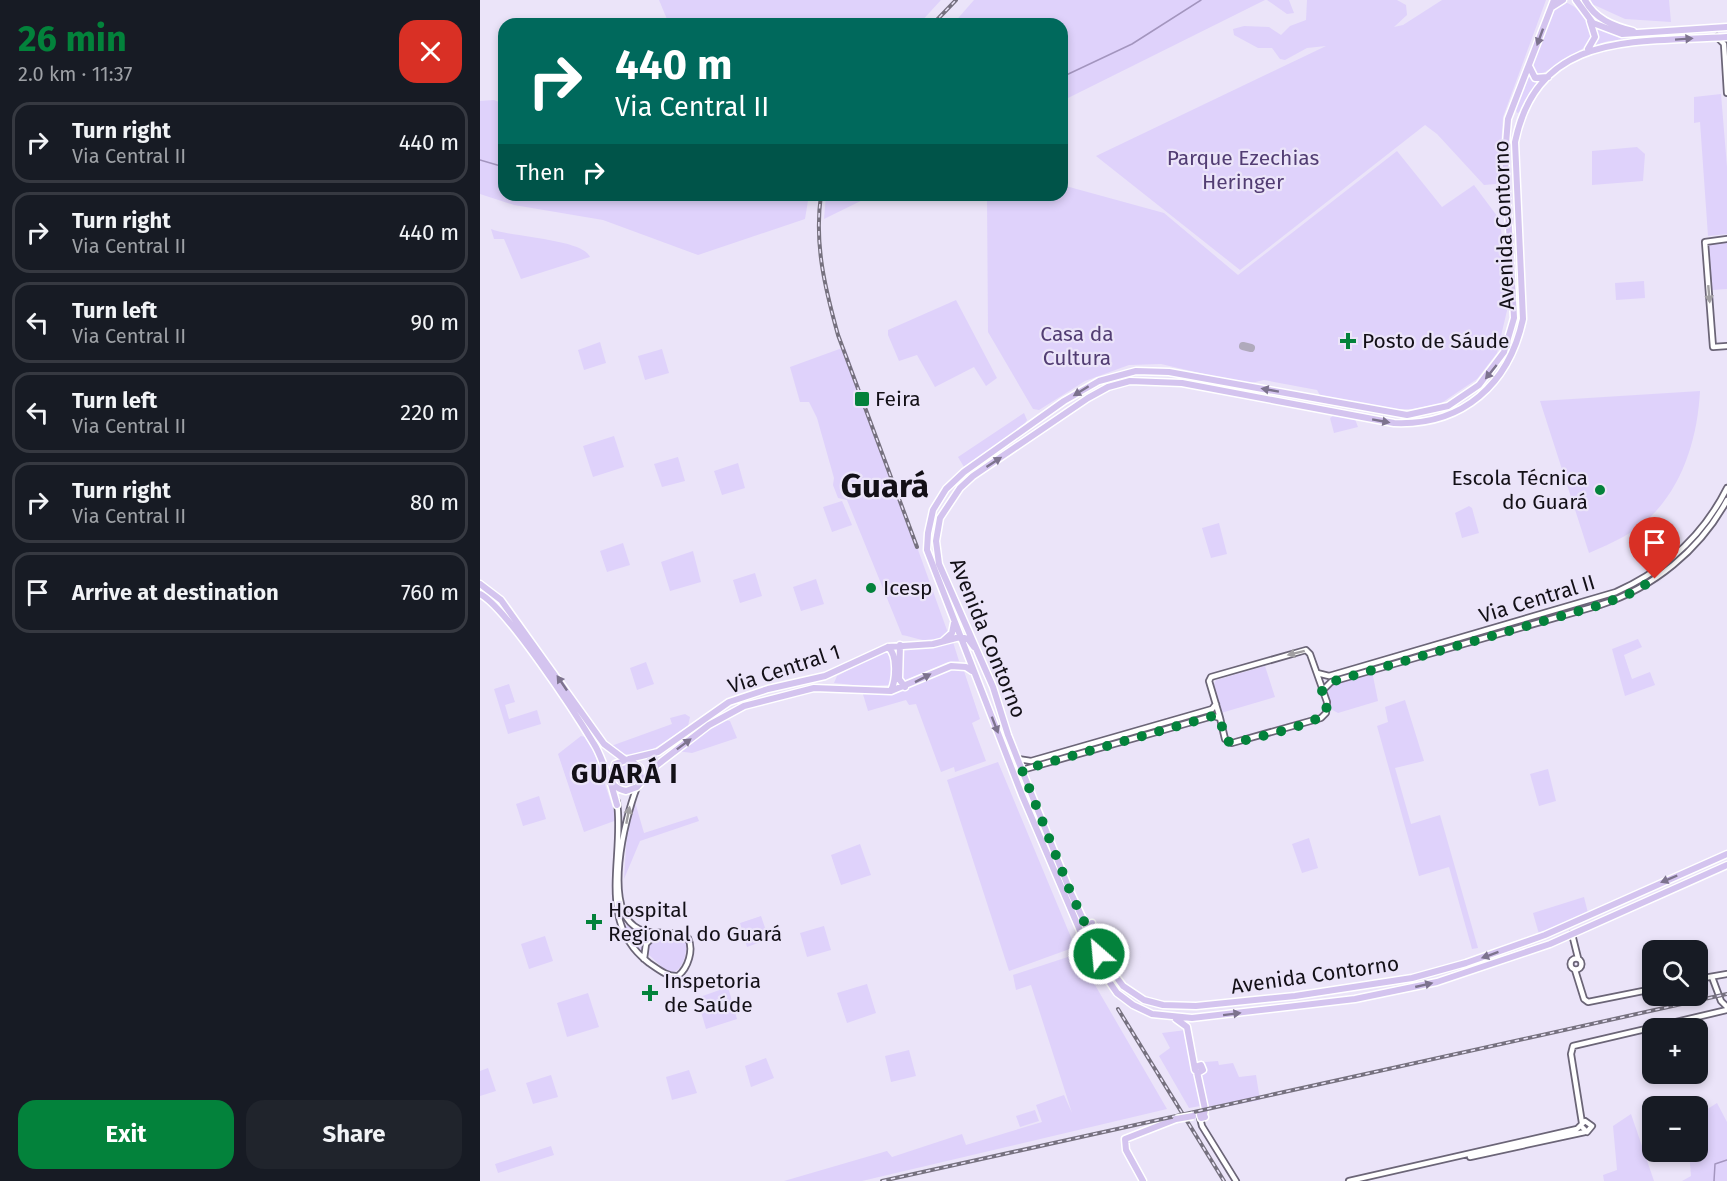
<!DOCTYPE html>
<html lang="en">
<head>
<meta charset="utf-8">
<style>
	:root { --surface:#171b24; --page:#20242c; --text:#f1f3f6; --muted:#9ea1a6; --line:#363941; --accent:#03823b }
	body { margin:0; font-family:"Fira Sans",sans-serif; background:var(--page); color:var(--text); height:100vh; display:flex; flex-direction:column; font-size:22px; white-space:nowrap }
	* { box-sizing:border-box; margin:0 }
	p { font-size:20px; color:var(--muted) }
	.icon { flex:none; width:33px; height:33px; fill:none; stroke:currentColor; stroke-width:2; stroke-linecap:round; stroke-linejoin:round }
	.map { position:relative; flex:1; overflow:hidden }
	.drawer { display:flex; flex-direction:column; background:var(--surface); width:480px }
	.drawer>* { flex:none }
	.hud { position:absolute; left:18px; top:18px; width:570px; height:183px; border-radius:18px; box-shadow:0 3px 9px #0003; background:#00695c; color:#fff; overflow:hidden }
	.controls { position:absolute; left:1162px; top:940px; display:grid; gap:12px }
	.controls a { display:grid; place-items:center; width:66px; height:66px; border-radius:12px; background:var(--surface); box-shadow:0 3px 9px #0003; font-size:30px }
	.pin { position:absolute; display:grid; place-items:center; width:51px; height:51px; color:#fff; margin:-62px -26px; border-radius:50% 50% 50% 0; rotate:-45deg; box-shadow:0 0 6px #0007 }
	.pin .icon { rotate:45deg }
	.me { position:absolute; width:66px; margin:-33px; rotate:333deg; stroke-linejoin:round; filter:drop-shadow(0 0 4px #0008) }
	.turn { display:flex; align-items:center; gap:21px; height:126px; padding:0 18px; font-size:27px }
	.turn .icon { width:78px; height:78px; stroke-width:2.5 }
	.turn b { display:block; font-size:42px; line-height:51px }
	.then { display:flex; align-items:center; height:57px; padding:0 18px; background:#0003; gap:12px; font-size:22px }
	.round { display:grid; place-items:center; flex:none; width:63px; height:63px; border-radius:18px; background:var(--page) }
	.summary { display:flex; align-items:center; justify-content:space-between; height:102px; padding:0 18px }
	h1 { font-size:36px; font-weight:700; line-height:45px; color:var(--accent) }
	.action { display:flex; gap:12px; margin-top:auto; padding:12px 18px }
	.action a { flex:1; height:69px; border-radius:18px; background:var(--accent); color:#fff; font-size:24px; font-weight:700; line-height:69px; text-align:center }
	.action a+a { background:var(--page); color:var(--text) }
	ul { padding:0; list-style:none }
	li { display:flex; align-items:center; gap:18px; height:81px; margin:0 12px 9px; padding:0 6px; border:3px solid var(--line); border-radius:18px }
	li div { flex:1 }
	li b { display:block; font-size:22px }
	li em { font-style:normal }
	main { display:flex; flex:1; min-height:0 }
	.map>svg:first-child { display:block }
	.green { fill:#dfd2fb }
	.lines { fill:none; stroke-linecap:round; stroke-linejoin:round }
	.stream { stroke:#a395be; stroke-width:1.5 }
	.taxiway { stroke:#b0aabc; stroke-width:8 }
	.minor-casing { stroke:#6b6577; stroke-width:8 }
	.major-casing { stroke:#fff; stroke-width:9 }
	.minor { stroke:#fff; stroke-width:4.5 }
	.major { stroke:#d4c4ef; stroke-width:6 }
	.rail-casing { stroke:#76717f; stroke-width:4 }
	.rail { stroke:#ebe4f9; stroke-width:1.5; stroke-dasharray:4.5; stroke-linecap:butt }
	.major-bridge-casing { stroke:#fff; stroke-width:9; stroke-linecap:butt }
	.major-bridge { stroke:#d4c4ef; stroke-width:6 }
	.oneway { fill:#7d738e }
	.oneway2 { fill:#a19fa2 }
	.route { stroke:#03823b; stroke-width:10; stroke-dasharray:0 18 }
	.poi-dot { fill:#03823b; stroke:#ebe4f9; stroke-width:2 }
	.labels { text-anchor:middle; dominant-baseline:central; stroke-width:4.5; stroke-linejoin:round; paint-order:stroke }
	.park-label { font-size:21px; fill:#523d73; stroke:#ebe4f9 }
	.street-label { font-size:21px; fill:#131017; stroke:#ebe4f9 }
	.poi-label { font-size:21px; fill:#131017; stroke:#ebe4f9; text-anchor:start }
	.district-label { font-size:27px; font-weight:bold; letter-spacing:1.5px; fill:#131017; stroke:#ebe4f9 }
	.town-label { font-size:33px; font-weight:bold; fill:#131017; stroke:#ebe4f9 }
</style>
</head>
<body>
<main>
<section class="drawer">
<div class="summary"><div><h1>26 min</h1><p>2.0 km · 11:37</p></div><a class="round" style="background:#d93025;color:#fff"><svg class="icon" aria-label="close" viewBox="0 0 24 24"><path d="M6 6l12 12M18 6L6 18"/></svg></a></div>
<ul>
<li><svg class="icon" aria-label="right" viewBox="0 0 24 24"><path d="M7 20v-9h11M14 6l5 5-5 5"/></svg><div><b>Turn right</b><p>Via Central II</p></div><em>440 m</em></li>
<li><svg class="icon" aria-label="right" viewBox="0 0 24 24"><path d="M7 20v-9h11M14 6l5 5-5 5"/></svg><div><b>Turn right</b><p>Via Central II</p></div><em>440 m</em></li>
<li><svg class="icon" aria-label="left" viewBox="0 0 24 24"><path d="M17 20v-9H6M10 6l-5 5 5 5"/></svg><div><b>Turn left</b><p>Via Central II</p></div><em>90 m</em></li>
<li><svg class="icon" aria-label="left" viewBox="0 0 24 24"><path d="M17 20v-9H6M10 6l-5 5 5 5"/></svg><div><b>Turn left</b><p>Via Central II</p></div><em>220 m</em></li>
<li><svg class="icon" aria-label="right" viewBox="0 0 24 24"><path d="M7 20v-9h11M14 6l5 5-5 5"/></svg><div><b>Turn right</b><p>Via Central II</p></div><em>80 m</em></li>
<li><svg class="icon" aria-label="arrive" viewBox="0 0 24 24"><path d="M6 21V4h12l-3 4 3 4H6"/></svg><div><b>Arrive at destination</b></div><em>760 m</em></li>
</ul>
<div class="action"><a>Exit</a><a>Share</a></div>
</section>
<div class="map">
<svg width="1247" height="1181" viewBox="0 0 1247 1181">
	<rect width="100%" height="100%" fill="#ebe4f9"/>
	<path class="green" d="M179 0H461L439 24H189Z
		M494 0H785L582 101V24H473Z
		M787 0H809L814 13 807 14Z
		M827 0H917L926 5 927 15 914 27 923 25 962 0H1066L1023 117 1019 176 1016 184 1004 185 957 134 945 125 760 270 616 156 846 46 827 48 805 60 800 59 792 48H778L754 35 753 29 764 26 789 27 801 35 810 26 826 20Z
		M1111 0H1189L1191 22 1145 19 1112 4Z
		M1082 2C1098 3 1109 23 1112 37L1105 47 1057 77 1052 66 1073 8Z
		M1115 28 1138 36 1166 35V39L1128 41 1113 46Z
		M1048 72 1053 79 1060 81 1041 112 1037 113 1035 106Z
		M1241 94 1247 167V234L1228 236 1220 122 1214 123V97Z
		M14 100 24 104V195H329L325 219 218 255 123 220 34 205 0 194V101Z
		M1157 147 1165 154 1163 181 1112 185V151Z
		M917 151 962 207 994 185 1020 220 1029 302 1017 353 997 379 960 404 932 409H903L842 399 837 390 784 380 767 384 681 364 649 365 605 381 559 410 553 409 508 332 507 196 582 195V185L684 213 758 275Z
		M346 195H393L344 219Z
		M11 229C29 237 103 239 110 257L41 279 24 239H14Z
		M1247 239V289L1232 290 1226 244Z
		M1164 281 1165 298 1136 300 1135 283Z
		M476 300 517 378 506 386 494 367 455 387 437 355 419 361 408 335V330Z
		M120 342 126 363 104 370 98 350Z
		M365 347 468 633C454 648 440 638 422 635L367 500 358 498 353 485 354 478 337 418 329 402H320L310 367Z
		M182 349 189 373 165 380 158 356Z
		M1220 391C1217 448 1196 508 1143 537 1132 543 1120 548 1109 553L1060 401Z
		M544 413 547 420 544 425 484 467 478 457Z
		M853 416 875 419 878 427 854 433 850 418Z
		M134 436 144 467 113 477 103 446Z
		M198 457 205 481 182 487 174 464Z
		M258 463 265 488 242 495 234 471Z
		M362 501 372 525 352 532 343 507Z
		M989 506 992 508 999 533 982 538 975 513Z
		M739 523 747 554 731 558 722 528Z
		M143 543 150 565 127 572 120 551Z
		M213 551 221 582 190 591 181 562Z
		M275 573 282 596 260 603 253 580Z
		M336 579 344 604 321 611 313 587Z
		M1158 639 1162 647 1144 655 1152 679 1170 672 1175 685 1145 696 1132 649Z
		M473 642 479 661 468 662 423 681 422 648H448Z
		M405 651 410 654 412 681 409 685 384 686 354 683 357 676Z
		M166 662 174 684 157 690 150 668Z
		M785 666 795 697 741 713 734 684 736 680Z
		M468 668H483L500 719 492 723 506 761 475 772 474 767 461 772 436 704 429 705 426 700 388 711 382 691C416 697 438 683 468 668Z
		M892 671 898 701 858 713 849 708 845 686Z
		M29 684 35 702 25 705 29 719 57 710 61 724 28 734 14 689Z
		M925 700 944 761 915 768 931 824 960 815 998 948 992 949 969 867 939 876 897 726 908 722 905 707Z
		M205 714 210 717 208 726C187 739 156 770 131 746L192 724 190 718Z
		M241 719 250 721 257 738 212 753 197 751Z
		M101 736 105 737 114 752 137 820 104 832 78 754Z
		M133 775a13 13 0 1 1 26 0a13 13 0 1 1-26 0Z
		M518 762 595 947 529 971 467 780Z
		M1068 769 1076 801 1059 806 1050 774Z
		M59 796 66 819 43 826 36 804Z
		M155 802 164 833 217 816 219 821 160 841 144 879 148 817Z
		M829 838 838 868 822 873 812 844Z
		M380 844 391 875 361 885 351 855Z
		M1104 897 1108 913 1059 934 1053 913Z
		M281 916 289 939 267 947 260 923Z
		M143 924 170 936 164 943 163 953 152 941Z
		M344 926 351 950 327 957 320 933Z
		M65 936 73 961 49 969 41 944Z
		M196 936 206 940C207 951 205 967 194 972L185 970 167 953V944L177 937Z
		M597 954 687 1109 382 1181H304L407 1151 412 1157 482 1134 486 1145 562 1122 556 1105 584 1095 592 1113 551 985 536 990 533 975Z
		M387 984 396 1013 367 1023 357 993Z
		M248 987 257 1019 226 1029 217 998Z
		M108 993 119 1027 87 1037 77 1003Z
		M706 1030 712 1063 738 1061 739 1065 753 1063 759 1077 776 1075 780 1100 729 1110 726 1105 709 1108 679 1056 690 1048 682 1033Z
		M429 1050 436 1076 411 1082 405 1056Z
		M286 1058 294 1078 271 1087 265 1066Z
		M8 1068 16 1091 0 1096V1071Z
		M209 1070 217 1093 192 1100 186 1077Z
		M71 1075 78 1097 53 1104 46 1083Z
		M1237 1103 1247 1122V1181H1202L1211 1176 1209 1152H1218V1115Z
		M555 1110 559 1121 540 1127 536 1116Z
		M1151 1114 1174 1181H1124L1123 1175 1137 1170 1133 1126Z
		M71 1146 74 1155 18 1173 15 1164Z"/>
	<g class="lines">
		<path class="stream" d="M582 77 652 44 721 0
			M0 160 24 167
			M1234 1181 1235 1164 1247 1160"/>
		<path class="taxiway" d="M763 346 771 348"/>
		<g class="minor-casing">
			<path id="minor" d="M1237 37 1244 44 1247 93
				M1247 239 1225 242 1233 347 1247 346
				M837 673 849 676 1136 592C1185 570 1223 536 1247 488
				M842 691 851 682 1120 605C1173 588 1220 550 1247 500
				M538 759 551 761 732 709 736 704
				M542 770 733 716 740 718 745 739 752 743 841 718 846 713 847 702 830 654 826 650 731 677 729 681 740 718
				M137 802C145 858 115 922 169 963 178 969 187 977 198 976 208 968 214 950 208 938 194 928 175 937 159 929 121 911 145 818 157 787
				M1092 934 1098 958
				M1090.5 964a5.5 5.5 0 1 1 11 0a5.5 5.5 0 1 1-11 0Z
				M164 959 166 944 176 934
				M1095 970 1104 999 1108 1002 1173 989
				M1232 977 1241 1001 1247 1007
				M1218 979 1247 974
				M720 1118 722 1126 756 1181
				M1102 1123 1091 1054 1093 1046 1247 1010
				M990 1157 1105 1132
				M869 1181 1097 1129 1105 1121 1112 1126 1107 1132 1102 1127"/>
		</g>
		<g class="major-casing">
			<path id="major" d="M1074 0 1028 119 1025 156 1034 318 1024 352 999 385 968 406 927 415 689 372 656 371 619 381 584 401 484 472 466 489 453 510 448 533 447 550 542 795 610 954 637 993 653 1005 672 1014 712 1018 875 999 957 982 1070 944 1247 865
				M1096 0 1113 23 1142 34 1247 27
				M1105 0C1115 19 1133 26 1153 31
				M1072 7 1083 0
				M1247 37C1159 43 1058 29 1035 142L1043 319C1029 384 983 426 914 423L702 383 650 381 628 387 608 398 493 476 480 488 460 518 456 541 459 564 513 687 528 735 590 891 619 954 643 986 664 1000 683 1005 716 1006 815 996 932 978 986 963 1065 935 1247 854
				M1108 49 1115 37 1110 21
				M1049 66 1055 78 1068 77
				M0 584 21 600 124 744 144 759
				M0 594C26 607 96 714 114 744 122 756 125 774 134 785 138 789 141 790 146 791L157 787 177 765 229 725 264 706 334 688 411 691 471 666 486 667 492 671
				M463 641 472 633 474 623
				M420 645 419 679 425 687
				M408 647C418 655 416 680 411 691
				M149 759 178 752 249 702 288 689 345 676 408 647 453 644 480 637 488 639 494 647
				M131 777 135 764 149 759 160 768 161 782
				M131 784 137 805
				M612 937V923
				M696 1019 707 1027 715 1070 718 1073 723 1070 721 1065 715 1067
				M717 1072 725 1109 724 1115
				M723 1113 725 1117 721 1118 720 1115Z
				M663 1181 646 1150 645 1139 696 1119"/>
		</g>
		<use href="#minor" class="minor"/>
		<use href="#major" class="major"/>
		<g class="rail-casing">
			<path id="rail" d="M453 24 476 0
				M341 195C334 244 345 288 358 335L437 547
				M638 1009 744 1181
				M402 1181 1247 994"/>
		</g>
		<use href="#rail" class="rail"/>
		<g class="major-bridge-casing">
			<path id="major-bridge" d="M696 1119 713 1116"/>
		</g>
		<use href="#major-bridge" class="major-bridge"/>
	</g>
	<defs><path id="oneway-solid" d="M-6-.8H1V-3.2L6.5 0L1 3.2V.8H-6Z" transform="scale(1.5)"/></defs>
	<g class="oneway">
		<use href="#oneway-solid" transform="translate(1060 37) rotate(110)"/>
		<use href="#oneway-solid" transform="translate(1204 39) rotate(-4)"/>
		<use href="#oneway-solid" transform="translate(1011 372) rotate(129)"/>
		<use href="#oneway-solid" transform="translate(790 390) rotate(-170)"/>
		<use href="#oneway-solid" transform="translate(601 391) rotate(148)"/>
		<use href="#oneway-solid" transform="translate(901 421) rotate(10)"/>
		<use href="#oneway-solid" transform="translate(514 462) rotate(-33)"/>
		<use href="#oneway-solid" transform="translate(443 678) rotate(-27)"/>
		<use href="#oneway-solid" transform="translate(82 683) rotate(-124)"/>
		<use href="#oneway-solid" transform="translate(515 725) rotate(69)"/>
		<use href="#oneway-solid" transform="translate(204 744) rotate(-37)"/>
		<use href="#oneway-solid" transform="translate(1189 879) rotate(157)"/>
		<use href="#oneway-solid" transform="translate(1010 955) rotate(160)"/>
		<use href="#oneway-solid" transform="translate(944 985) rotate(-13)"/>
		<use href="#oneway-solid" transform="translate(752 1014) rotate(-7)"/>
	</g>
	<g class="oneway2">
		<use href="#oneway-solid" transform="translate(1229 294) rotate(85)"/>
		<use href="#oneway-solid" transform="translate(816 653) rotate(166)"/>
		<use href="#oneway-solid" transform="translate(148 815) rotate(-79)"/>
	</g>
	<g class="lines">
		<path class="route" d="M619 954 590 891 542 770 733 716 740 718 745 740 752 743C771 739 834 725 846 713L847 702 842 691 851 682 1120 605 1149 594 1175 579"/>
	</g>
	<g class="poi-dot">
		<path d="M865 332h6v6h6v6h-6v6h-6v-6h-6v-6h6z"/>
		<rect x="374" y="391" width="16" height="16" rx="3"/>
		<circle cx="1120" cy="490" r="6"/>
		<circle cx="391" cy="588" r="6"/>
		<path d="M111 913h6v6h6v6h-6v6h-6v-6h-6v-6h6z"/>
		<path d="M167 984h6v6h6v6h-6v6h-6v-6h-6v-6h6z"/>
	</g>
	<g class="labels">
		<g class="park-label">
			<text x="763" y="158">Parque Ezechias<tspan x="763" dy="24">Heringer</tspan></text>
			<text x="597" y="334">Casa da<tspan x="597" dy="24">Cultura</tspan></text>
		</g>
		<g class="street-label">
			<text transform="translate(1024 225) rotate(-92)">Avenida Contorno</text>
			<text transform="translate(1057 599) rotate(-17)">Via Central II</text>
			<text transform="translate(508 638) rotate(68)">Avenida Contorno</text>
			<text transform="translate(304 669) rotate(-18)">Via Central 1</text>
			<text transform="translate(835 975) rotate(-8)">Avenida Contorno</text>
		</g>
		<g class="poi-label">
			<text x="882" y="341">Posto de Sáude</text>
			<text x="395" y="399">Feira</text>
			<text x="1108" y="478" text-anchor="end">Escola Técnica<tspan x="1108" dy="24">do Guará</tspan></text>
			<text x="403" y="588">Icesp</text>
			<text x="128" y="910">Hospital<tspan x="128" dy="24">Regional do Guará</tspan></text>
			<text x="184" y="981">Inspetoria<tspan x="184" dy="24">de Saúde</tspan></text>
		</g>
		<g class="district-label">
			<text x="145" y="774">GUARÁ I</text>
		</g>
		<g class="town-label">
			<text x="405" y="486">Guará</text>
		</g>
	</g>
</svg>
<div class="controls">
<a><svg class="icon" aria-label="search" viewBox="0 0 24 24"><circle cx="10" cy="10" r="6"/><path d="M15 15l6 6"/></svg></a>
<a>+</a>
<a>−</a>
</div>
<div class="pin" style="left:1175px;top:579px;background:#d93025"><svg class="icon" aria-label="arrive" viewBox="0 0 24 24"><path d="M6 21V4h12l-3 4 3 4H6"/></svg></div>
<svg class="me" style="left:619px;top:954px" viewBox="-20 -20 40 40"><circle r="17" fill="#03823b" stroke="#fff" stroke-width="3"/><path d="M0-11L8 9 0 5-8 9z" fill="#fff"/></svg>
<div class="hud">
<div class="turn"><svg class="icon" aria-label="right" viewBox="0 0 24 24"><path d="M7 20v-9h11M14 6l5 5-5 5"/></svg><div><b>440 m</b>Via Central II</div></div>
<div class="then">Then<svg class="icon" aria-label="right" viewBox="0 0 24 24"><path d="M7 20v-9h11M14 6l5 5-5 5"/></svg></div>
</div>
</div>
</main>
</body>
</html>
